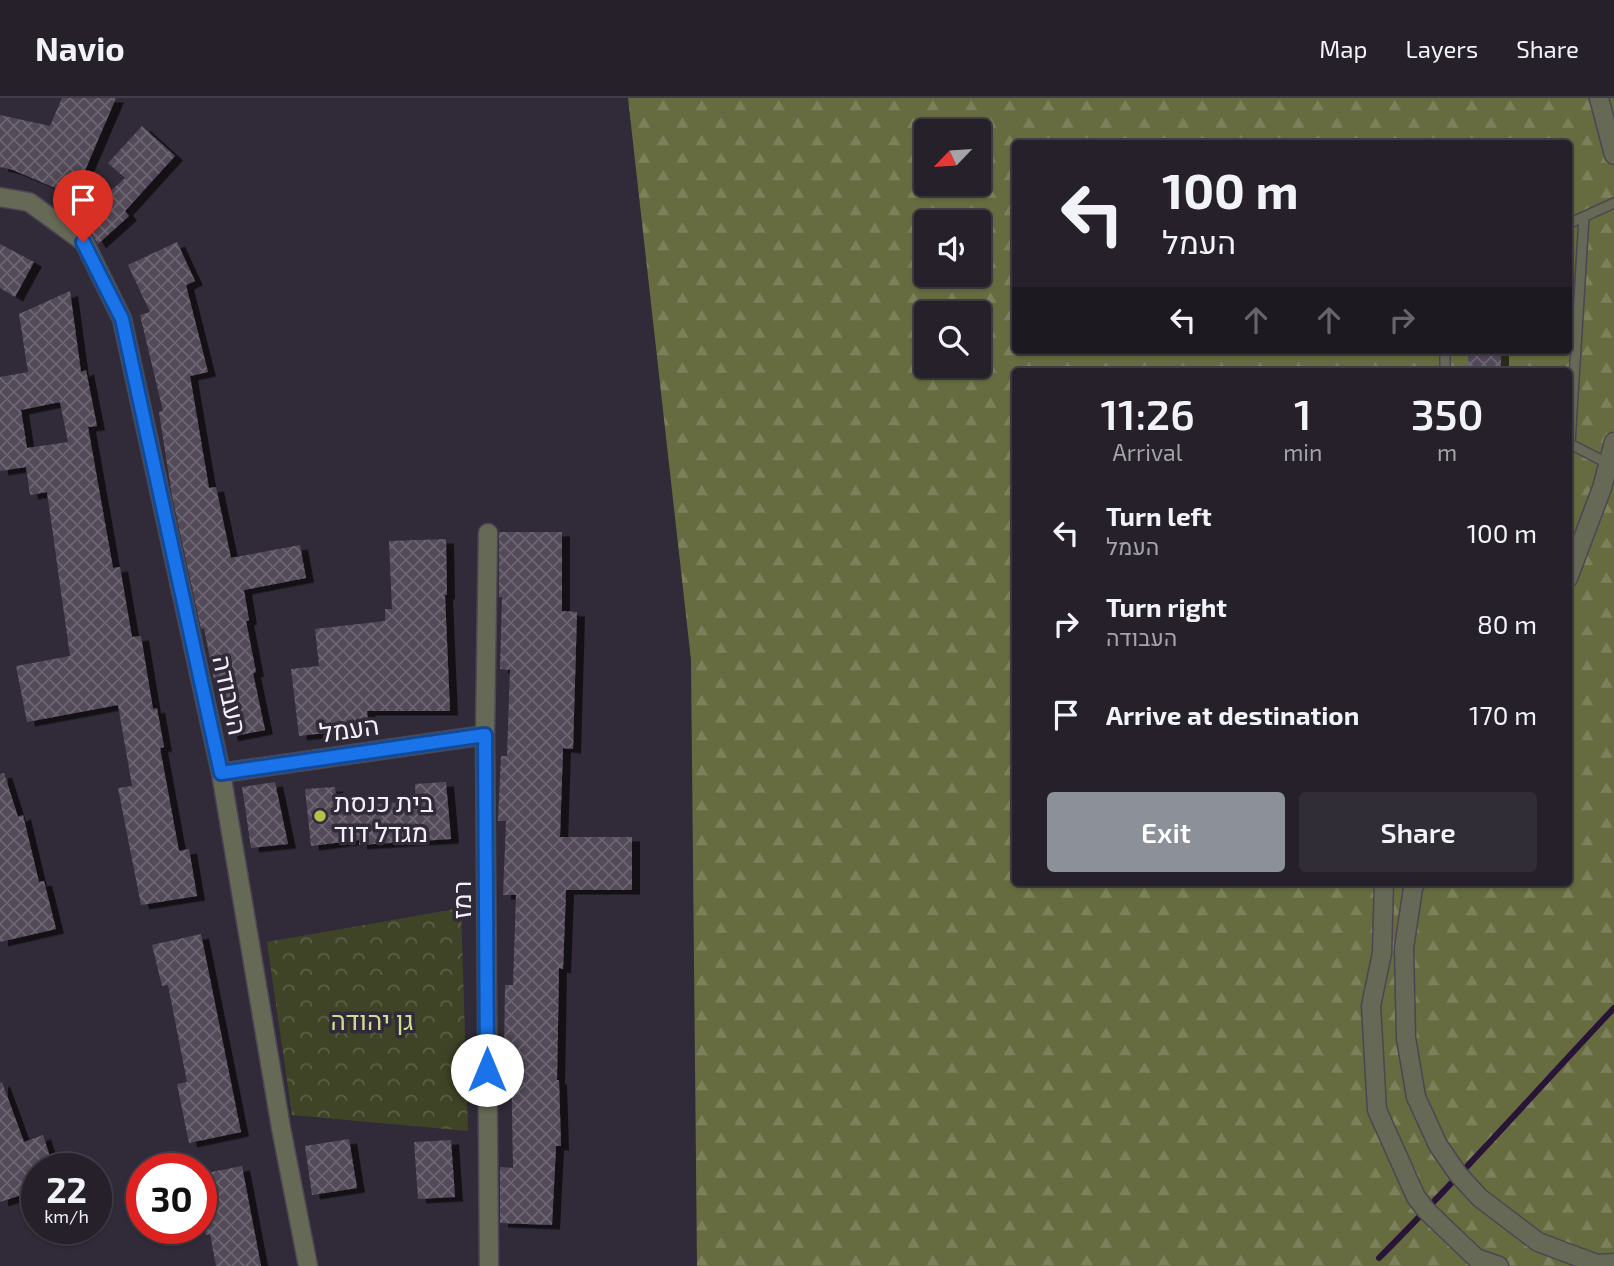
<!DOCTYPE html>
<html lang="en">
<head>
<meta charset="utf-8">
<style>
	:root { --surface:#25202a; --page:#312d36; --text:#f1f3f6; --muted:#a3a3a8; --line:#423e47; --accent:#8c9099 }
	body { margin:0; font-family:"Exo 2",Heebo,sans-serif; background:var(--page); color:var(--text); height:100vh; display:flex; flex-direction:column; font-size:26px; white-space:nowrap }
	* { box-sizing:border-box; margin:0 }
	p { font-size:23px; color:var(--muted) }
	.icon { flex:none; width:38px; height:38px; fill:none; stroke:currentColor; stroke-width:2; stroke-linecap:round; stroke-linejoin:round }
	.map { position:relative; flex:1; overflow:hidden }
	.details { position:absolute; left:1012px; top:270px; width:560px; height:518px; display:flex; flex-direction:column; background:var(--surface); border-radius:7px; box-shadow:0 2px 5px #0004,0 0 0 2px var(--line) }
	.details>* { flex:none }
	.guide { position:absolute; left:1012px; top:42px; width:560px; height:214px; border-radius:7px; box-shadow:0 2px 5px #0004,0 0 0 2px var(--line); background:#25202a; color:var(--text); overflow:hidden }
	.needle { width:46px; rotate:245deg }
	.controls { position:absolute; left:914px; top:21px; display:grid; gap:14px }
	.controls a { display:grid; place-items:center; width:77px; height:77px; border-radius:7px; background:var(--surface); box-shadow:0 2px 5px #0004,0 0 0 2px var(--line); font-size:35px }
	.speed { position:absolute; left:21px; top:1055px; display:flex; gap:14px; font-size:35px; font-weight:700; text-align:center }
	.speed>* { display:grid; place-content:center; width:91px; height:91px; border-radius:50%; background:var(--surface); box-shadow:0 2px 5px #0004,0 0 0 2px var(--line); line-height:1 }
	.speed small { font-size:18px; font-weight:400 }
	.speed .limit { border:10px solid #d22; background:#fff; color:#111 }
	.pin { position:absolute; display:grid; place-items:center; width:60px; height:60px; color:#fff; margin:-72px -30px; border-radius:50% 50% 50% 0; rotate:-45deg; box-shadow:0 0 7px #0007 }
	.pin .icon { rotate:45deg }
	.me { position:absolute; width:77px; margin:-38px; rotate:0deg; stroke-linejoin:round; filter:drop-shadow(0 0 5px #0008) }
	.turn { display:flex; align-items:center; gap:24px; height:147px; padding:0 35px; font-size:32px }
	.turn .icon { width:91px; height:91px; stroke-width:2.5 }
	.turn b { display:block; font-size:49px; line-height:60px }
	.lanes { display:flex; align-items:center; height:66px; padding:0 35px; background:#0003; justify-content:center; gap:35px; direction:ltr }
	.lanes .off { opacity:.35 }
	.eta { display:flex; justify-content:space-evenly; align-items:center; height:119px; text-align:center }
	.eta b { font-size:42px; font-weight:600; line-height:49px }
	.button { display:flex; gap:14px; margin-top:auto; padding:14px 35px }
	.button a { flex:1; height:80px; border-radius:7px; background:var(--accent); color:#fff; font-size:28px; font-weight:600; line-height:80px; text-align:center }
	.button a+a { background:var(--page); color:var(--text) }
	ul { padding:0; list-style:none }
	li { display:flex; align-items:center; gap:21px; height:91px; padding:0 35px }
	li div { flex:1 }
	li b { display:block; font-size:26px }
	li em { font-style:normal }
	header { display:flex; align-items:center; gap:42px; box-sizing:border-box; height:98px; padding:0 35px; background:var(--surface); border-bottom:2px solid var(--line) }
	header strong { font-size:33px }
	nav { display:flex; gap:38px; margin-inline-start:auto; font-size:24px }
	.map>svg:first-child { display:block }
	.forest { fill:url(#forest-firs); fill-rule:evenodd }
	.park { fill:url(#park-crowns) }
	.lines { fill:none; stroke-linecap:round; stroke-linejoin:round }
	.stream { stroke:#271437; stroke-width:6 }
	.building { fill:url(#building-cross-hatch); fill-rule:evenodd; filter:url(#shadow) }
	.service-casing { stroke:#4c4653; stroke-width:12 }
	.minor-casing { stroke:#4c4653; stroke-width:21 }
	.service { stroke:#666956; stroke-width:9 }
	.minor { stroke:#666956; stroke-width:18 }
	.route-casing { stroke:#114b97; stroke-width:18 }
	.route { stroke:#1a73e8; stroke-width:12 }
	.poi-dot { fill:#b4c24a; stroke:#312a38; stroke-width:2.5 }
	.labels { text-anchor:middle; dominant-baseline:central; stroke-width:7; stroke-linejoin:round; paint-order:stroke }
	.street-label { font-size:26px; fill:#f5f1fa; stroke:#312a38 }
	.poi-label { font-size:26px; fill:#f5f1fa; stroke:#312a38; text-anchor:start }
	.park-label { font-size:26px; fill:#cfdb91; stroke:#312a38 }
</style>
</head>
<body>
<header>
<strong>Navio</strong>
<nav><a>Map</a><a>Layers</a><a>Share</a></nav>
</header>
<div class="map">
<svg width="1614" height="1168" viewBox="0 0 1614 1168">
	<defs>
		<pattern id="forest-firs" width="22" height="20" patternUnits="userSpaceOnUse" patternTransform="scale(1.75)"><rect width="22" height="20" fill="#666c3f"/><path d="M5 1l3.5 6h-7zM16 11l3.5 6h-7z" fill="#7c815c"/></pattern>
		<pattern id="park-crowns" width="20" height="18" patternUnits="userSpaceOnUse" patternTransform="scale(1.75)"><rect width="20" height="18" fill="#404427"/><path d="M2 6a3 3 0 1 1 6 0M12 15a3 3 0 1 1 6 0" fill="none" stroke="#5c5f47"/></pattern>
		<pattern id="building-cross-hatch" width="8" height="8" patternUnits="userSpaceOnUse" patternTransform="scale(1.75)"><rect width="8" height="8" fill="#524a59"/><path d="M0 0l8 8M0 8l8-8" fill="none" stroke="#6c6572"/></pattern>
		<filter id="shadow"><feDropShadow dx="8" dy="4.5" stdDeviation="0" flood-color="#0009"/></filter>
	</defs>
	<rect width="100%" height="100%" fill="#312a38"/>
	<path class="forest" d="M628 0H1614V1168H697L691 562ZM926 33H978V86H926ZM1015 46H1568V252H1015ZM926 124H978V177H926ZM926 215H978V268H926ZM1015 273H1568V784H1015Z"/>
	<path class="park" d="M461 810 468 1033 292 1017 267 844Z"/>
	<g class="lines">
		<path class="stream" d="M1379 1160C1460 1079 1536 993 1614 910"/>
	</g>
	<path class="building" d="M62 0H116L74 98 13 72 0 69V17L50 28Z
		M142 28 175 58 125 113 129 118 98 146 91 135 76 124 125 80 108 65Z
		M177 144 195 183 186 187 208 274 190 278 209 390 216 389 231 460 300 447 306 480 244 492 249 522 246 523 256 574 253 575 265 632 230 639 218 581 214 582 204 530 201 531 172 398 159 314 163 313 140 217 150 214 128 167Z
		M0 146 34 164 15 199 0 190Z
		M70 193 81 274 86 272 97 328 88 329 113 470 120 469 132 539 141 538 153 611 157 610 164 649 160 650 179 753 189 751 197 798 141 807 118 690 132 688 118 607 27 624 16 568 70 558 47 394 30 397 26 369 0 373V279L28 274 19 216ZM60 304 68 344 27 350 21 312Z
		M1468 252H1501V273H1468Z
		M499 434H562V513L577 514 573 651 563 650 560 739H632V792H566L563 871 559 870 557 982H559L561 1048H556L552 1127 500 1125V1069L513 1070 511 960H504L505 887H513L516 797H503L506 723H498L501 658H507L510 572 500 571 502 499H499Z
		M446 441 447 497H445L450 613H367L369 630 299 638 291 571 319 568 315 531 385 523V511H392L389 443Z
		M4 675 18 719 23 717 39 784 44 783 56 831 0 844V676Z
		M275 684 288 746 251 750 242 689Z
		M446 684 451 741 359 747V742L311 748 305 691 335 689 337 709 416 703 415 686Z
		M201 836 241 1034 189 1045 177 986 187 984 168 887 162 888 152 847Z
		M2 984 24 1044 43 1037 54 1071H37V1092L0 1104V985Z
		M349 1041 357 1090 312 1097 305 1048Z
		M451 1042 455 1099 418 1101 414 1044Z
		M242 1068 261 1168H216L210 1136 206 1137 201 1113V1076Z"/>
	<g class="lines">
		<g class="service-casing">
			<path id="service" d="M1584 119 1570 346 1609 366
				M1568 126 1614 105
				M1445 252V273"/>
		</g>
		<g class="minor-casing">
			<path id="minor" d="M1599 0 1614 57
				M0 99 29 104 84 144 122 221 221 675 281 1030 308 1168
				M488 435 485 637 489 1168
				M1568 480 1602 390 1614 344
				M221 675 485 637
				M1384 784 1382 855 1371 908 1377 1012 1416 1099 1426 1112 1476 1160 1499 1168
				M1416 784 1413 790 1404 850 1406 940 1416 999 1438 1047 1458 1076 1480 1100 1538 1144 1597 1166 1614 1165"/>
		</g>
		<use href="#service" class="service"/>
		<use href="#minor" class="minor"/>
	</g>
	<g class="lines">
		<g class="route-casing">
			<path id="route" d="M83 144 122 221 221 675 485 637 487 972"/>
		</g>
		<use href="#route" class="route"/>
	</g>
	<circle class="poi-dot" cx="320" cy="718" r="7"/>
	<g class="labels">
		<g class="street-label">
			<text transform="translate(231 597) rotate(78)">העבודה</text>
			<text transform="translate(349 630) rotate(-8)">העמל</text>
			<text transform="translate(460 802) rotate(-90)">רמז</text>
		</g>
		<g class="poi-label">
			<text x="334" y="703">בית כנסת<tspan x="334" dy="30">מגדל דוד</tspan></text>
		</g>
		<g class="park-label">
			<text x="372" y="921">גן יהודה</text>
		</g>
	</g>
</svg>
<div class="controls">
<a><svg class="needle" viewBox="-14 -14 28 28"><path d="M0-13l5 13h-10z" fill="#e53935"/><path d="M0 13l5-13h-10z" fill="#a3a3a8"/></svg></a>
<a><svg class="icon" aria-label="sound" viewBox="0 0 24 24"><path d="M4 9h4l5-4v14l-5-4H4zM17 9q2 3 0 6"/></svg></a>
<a><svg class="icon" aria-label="search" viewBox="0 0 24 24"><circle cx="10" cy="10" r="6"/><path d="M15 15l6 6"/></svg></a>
</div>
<div class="speed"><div>22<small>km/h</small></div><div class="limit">30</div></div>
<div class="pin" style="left:83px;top:144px;background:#d93025"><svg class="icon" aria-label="arrive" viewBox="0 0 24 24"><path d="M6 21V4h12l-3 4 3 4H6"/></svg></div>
<svg class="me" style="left:487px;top:972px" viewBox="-20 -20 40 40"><circle r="19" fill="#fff"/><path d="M0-13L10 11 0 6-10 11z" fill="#1a73e8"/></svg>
<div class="guide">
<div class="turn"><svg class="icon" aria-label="left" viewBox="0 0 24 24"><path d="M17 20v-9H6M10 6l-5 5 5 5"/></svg><div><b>100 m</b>העמל</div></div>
<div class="lanes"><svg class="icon" aria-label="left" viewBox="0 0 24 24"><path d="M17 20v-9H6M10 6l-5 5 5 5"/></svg><svg class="icon off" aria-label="ahead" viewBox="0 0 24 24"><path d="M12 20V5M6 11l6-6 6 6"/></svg><svg class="icon off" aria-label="ahead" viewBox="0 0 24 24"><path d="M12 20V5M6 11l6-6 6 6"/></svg><svg class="icon off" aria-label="right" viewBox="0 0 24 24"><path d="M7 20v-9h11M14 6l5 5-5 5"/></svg></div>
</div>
<section class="details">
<div class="eta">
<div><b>11:26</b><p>Arrival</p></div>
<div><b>1</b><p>min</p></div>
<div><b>350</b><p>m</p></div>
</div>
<ul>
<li><svg class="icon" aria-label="left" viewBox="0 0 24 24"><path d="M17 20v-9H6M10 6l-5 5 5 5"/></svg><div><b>Turn left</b><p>העמל</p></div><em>100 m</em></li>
<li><svg class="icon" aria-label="right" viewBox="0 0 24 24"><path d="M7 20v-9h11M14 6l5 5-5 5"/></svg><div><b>Turn right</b><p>העבודה</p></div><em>80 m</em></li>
<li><svg class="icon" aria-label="arrive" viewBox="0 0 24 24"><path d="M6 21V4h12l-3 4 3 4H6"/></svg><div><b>Arrive at destination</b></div><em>170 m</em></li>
</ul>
<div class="button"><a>Exit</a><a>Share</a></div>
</section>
</div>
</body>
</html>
